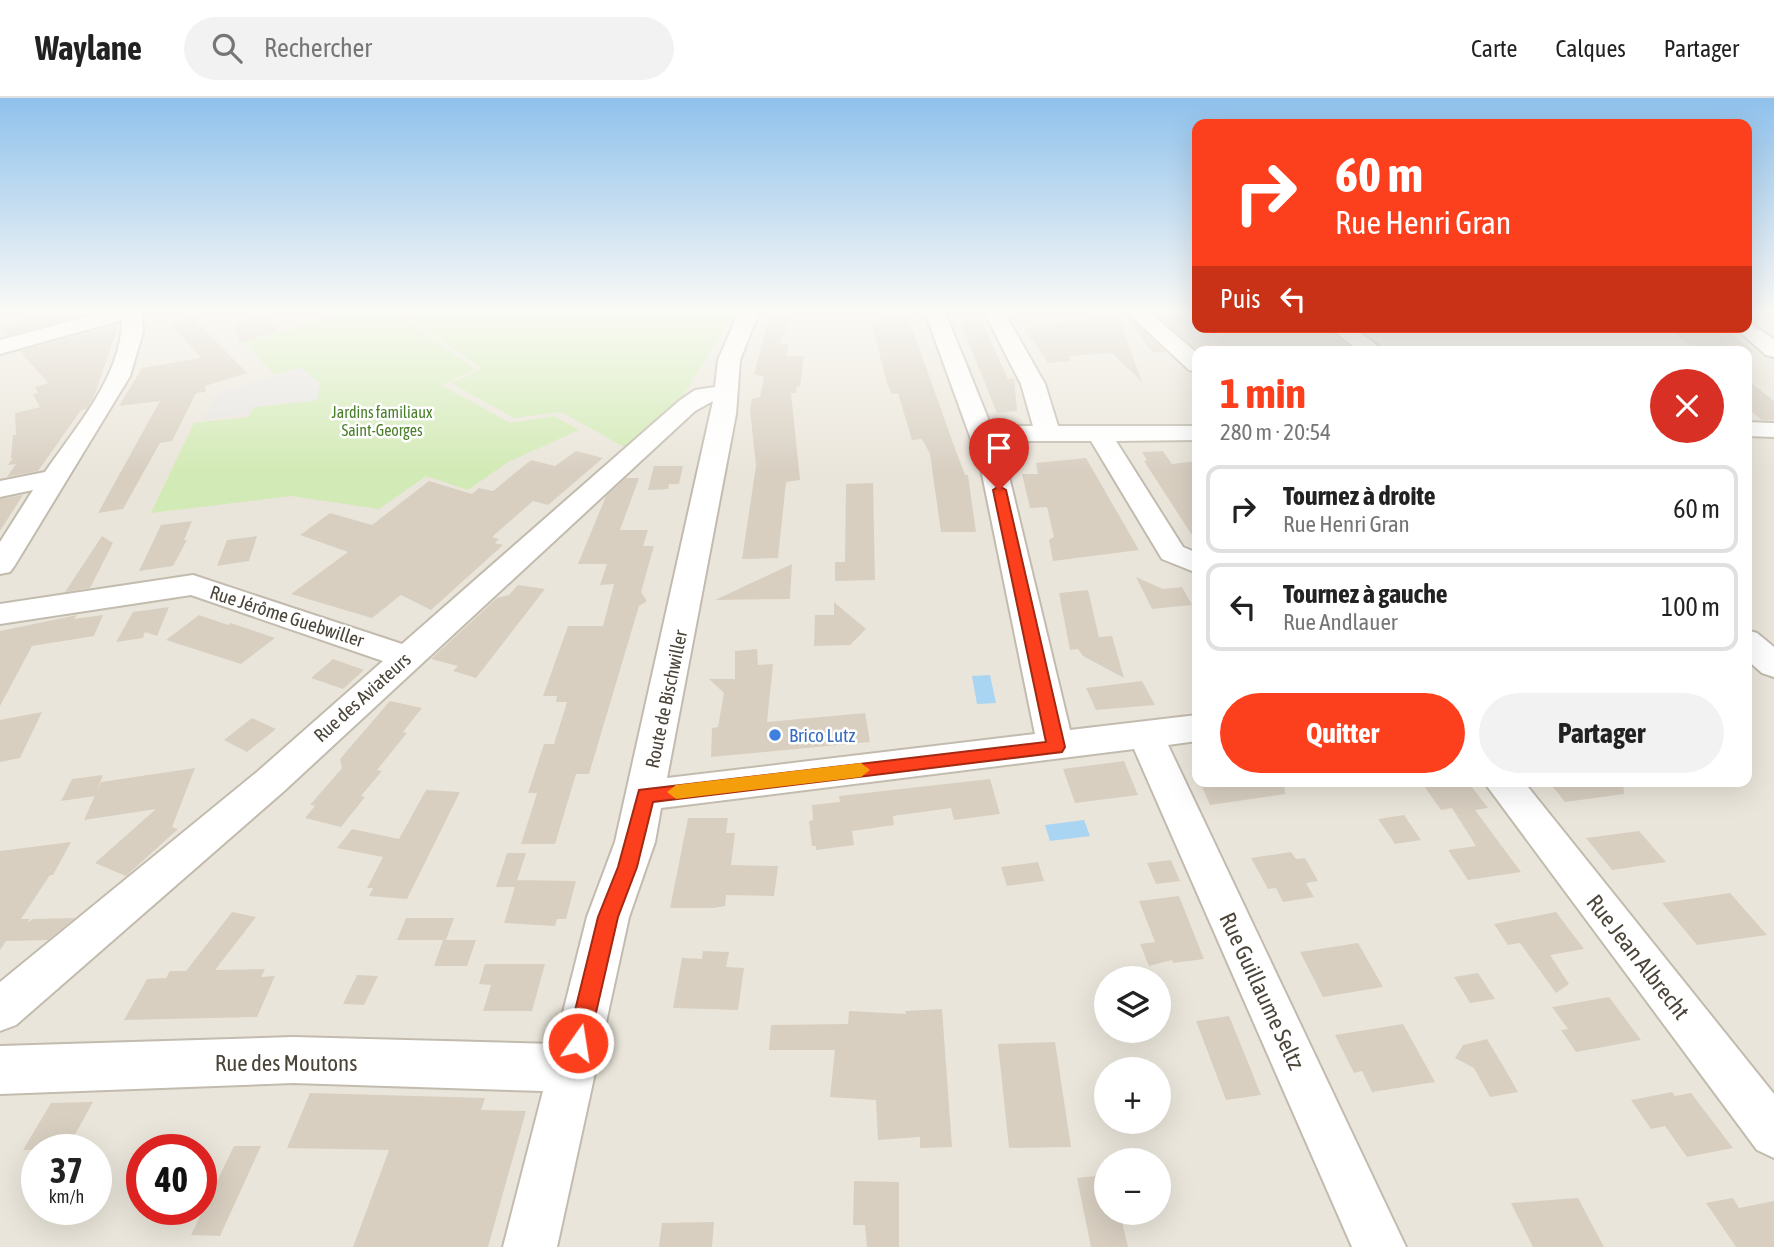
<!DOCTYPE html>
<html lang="fr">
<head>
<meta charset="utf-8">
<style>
	:root { --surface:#fff; --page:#f2f2f2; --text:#222; --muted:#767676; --line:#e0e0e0; --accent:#fc3f1d }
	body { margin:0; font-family:"Asap Condensed",sans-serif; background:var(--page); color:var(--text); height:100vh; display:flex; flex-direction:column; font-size:26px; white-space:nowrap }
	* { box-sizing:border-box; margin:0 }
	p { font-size:23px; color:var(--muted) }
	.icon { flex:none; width:38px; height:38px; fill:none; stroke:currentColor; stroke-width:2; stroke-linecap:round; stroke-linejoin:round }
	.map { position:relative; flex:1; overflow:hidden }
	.details { position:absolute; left:1192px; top:248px; width:560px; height:441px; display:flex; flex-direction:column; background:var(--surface); border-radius:14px; box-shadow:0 7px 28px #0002 }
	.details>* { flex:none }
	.banner { position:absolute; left:1192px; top:21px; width:560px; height:214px; border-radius:14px; box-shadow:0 7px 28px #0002; background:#fc3f1d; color:#fff; overflow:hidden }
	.fabs { position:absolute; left:1094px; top:868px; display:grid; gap:14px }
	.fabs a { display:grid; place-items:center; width:77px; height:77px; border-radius:50%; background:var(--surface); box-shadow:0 7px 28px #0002; font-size:35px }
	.speed { position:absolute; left:21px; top:1036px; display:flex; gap:14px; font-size:35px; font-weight:700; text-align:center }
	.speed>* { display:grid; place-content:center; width:91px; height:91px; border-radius:50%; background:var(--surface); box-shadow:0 7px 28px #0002; line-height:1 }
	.speed small { font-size:18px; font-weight:400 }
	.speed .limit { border:10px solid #d22; background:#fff; color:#111 }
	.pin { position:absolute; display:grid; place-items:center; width:60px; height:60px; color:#fff; margin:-72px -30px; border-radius:50% 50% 50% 0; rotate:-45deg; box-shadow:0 0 7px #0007 }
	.pin .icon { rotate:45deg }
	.me { position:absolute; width:77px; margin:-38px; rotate:13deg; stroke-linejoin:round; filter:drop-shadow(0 0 5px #0008) }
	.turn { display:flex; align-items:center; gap:24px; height:147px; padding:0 28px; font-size:32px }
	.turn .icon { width:91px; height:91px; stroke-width:2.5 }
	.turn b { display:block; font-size:49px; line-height:60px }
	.then { display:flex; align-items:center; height:66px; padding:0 28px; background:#0003; gap:14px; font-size:26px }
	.round { display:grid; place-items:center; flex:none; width:74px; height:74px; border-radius:37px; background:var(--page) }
	.headline { display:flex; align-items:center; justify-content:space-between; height:119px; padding:0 28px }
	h1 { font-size:42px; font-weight:700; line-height:52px; color:var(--accent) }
	.cta { display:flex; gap:14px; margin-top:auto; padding:14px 28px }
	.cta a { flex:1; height:80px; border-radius:42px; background:var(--accent); color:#fff; font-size:28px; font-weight:700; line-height:80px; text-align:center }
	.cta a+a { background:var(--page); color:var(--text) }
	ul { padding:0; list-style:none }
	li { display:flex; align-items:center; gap:21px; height:88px; margin:0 14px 10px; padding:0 14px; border:4px solid var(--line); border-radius:14px }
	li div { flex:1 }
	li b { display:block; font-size:26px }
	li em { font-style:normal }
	header { display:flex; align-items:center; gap:42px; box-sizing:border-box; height:98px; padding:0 35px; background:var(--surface); border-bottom:2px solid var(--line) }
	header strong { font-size:33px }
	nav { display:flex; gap:38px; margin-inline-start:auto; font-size:24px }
	.search { width:490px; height:63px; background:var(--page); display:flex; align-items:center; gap:18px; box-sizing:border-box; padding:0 24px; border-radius:38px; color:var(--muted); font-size:26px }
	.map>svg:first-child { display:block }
	.residential { fill:#eae5da; fill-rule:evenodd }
	.green { fill:#d2eab5 }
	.parking { fill:#e5e3e0 }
	.water { fill:#a9d4f2 }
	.building { fill:#d8cfc1 }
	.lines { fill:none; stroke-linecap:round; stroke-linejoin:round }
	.minor-casing { stroke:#c2bbae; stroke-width:4 }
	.minor { fill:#fff; fill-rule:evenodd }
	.route { fill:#fc3f1d; stroke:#a42913; stroke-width:2 }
	.slow { fill:#f59e0b }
	.shop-dot { fill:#3f7fe0; stroke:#fff; stroke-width:2.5 }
	.labels { text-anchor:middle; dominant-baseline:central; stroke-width:5; stroke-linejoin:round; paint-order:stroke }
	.far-park-label { font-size:16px; fill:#4a7f2a; stroke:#fff }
	.street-label { font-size:19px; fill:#4b4439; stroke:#fff }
	.shop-label { font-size:19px; fill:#366cbe; stroke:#fff; text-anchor:start }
	.near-street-label { font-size:23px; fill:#4b4439; stroke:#fff }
</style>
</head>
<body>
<header>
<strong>Waylane</strong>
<div class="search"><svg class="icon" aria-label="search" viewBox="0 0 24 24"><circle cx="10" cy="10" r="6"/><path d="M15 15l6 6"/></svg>Rechercher</div>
<nav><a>Carte</a><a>Calques</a><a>Partager</a></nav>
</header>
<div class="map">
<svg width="1774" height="1149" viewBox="0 0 1774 1149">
	<rect width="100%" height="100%" fill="#f6f3ec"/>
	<path class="residential" d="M0 214H1197V229H1746L1747 214H1774V1149H0ZM1197 254H1746V684H1197ZM1106 880H1158V933H1106ZM1106 971H1158V1024H1106ZM37 1052H96V1111H37ZM142 1052H201V1111H142ZM1106 1062H1158V1115H1106Z"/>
	<path class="green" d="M347 214H395L475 271 442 287 510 325 554 318 579 332 508 364 468 392 426 378 379 411 291 398 151 415 194 325 248 319 253 309 317 302 320 285 300 270 273 276 244 244Z
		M401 214H735L677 308 626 350 561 314 514 320 451 285 482 271Z"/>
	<path class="parking" d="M300 270 320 285 317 302 254 309 250 316 204 321 216 296Z"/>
	<path class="water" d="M990 577 996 605 977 606 972 578Z
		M1084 722 1090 738 1050 743 1045 727Z"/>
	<path class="building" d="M53 214 62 223 6 238 0 230Z
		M1122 214H1125L1166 254H1152Z
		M1153 214H1197V229H1324L1356 254H1199Z
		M262 217 278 233 240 245 234 225Z
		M770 218 791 220 779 246H789L787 258H804L800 289H796L797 295H791L800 382 786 384 778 460 742 461 756 368 750 311 752 301 760 299 764 279 754 276Z
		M1118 218 1142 284 1112 255 1068 258 1071 263 1048 265 1024 231Z
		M192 219 247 275 205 288 206 294 196 295 172 343 160 345 123 411 98 415 160 303 119 308 142 270 201 260 170 225Z
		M908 219 953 345 965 377H968L976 434H941L930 356 922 341 912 342 898 295 892 296 887 285 871 223Z
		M981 222 1008 281 1014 280 1017 313 997 315 960 223Z
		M119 226 93 301 86 311 81 312 38 373 7 379 16 366 8 367 13 360H11L13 337H16L15 315 40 309 33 296 38 295 35 289 48 285 20 253Z
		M1669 231H1725L1754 254 1693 250Z
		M1746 281 1774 303V322H1762L1746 309Z
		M576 353 603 360 548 407 533 403 492 439 499 441 495 445 503 447 431 512 401 497 372 520 291 496 348 454 300 437 330 415 372 427 429 383 472 396 479 390 493 393 531 362 555 368Z
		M1163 353 1172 366 1197 363V445L1144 363 1147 362 1142 354Z
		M1086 360 1139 452 1053 463 1049 442 1054 439 1047 409 1030 410 1022 376H1038L1036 365Z
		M654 368H683L679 386H669L668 391 648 392Z
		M626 380H639L620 432H648L643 448H654L641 494 647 503 639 508 589 676H576L555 746H521L537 695H528L544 646H554L567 604H556L557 598H543L568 528H603L614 486 600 487 607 466H578L606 398Z
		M873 385 875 482 835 483V464H845L846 386Z
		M23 397 0 433V401Z
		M192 423 184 442H187L173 468 139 473 161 427Z
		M102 438 113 445 90 490 65 494Z
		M257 438 249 463 217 468 227 442Z
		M792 466 790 501 715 502Z
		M1136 479 1163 491 1182 489 1192 507 1152 511Z
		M518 487 545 491 476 580 453 573 458 568 431 561 497 500 509 497Z
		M1088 492 1099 539 1112 538 1124 580 1083 558 1078 551 1070 552 1059 495Z
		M834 504 866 531 850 547 814 548 815 517H834Z
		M169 509 157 538 145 534 143 540 116 544 133 514Z
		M77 517 74 521 103 517 94 538 32 548 0 608V533Z
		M199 517 228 527 231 525 275 540 241 566 166 542Z
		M757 551 758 567 773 566 767 624 865 615 870 644 711 659 712 630 718 629 724 595 709 581H735V553Z
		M333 561 364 572 343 591 311 580Z
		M1142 583 1155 607 1096 612 1086 590Z
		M390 603 422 610 403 634 407 635 377 672 382 673 361 698 365 699 341 729 305 720 315 708 310 707 342 670 340 661Z
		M42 614 20 660 0 664V622Z
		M252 620 276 631 247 654 224 642Z
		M1124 663 1138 697 1075 705 1063 671Z
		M195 670 172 729 178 731 126 778 95 765 156 711 84 722 101 684Z
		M103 677 95 698 61 703 72 681Z
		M990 681 1000 716 954 722 951 710 893 718 894 727 852 733 854 747 816 752V748H812L809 723 813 722 812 707 840 704 839 698Z
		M1200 684H1284L1285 696 1210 707Z
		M1435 684H1468L1488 710 1475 712 1521 774 1468 782 1448 752 1476 748 1452 710 1441 712 1424 688Z
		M1549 684H1623L1624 696 1565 704Z
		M426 692 460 694 407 801 369 798 373 790H367L383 759 337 750 352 731 399 741Z
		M1404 717 1421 742 1395 746 1378 721Z
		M688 720H728L726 735H735L731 767 778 768 774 798 726 797 725 808 714 810H670Z
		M1639 733 1666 764 1612 772 1586 740Z
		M71 744 53 777H50L21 821H30L27 825 33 821 75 820 48 842 6 843 0 852V753Z
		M1291 754 1296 761 1305 760 1318 783 1306 785 1314 799 1283 804 1276 790 1268 791 1251 760Z
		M507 755H526L515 789H496Z
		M1171 762 1180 783 1156 786 1147 765Z
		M1038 764 1044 783 1007 788 1001 769Z
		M517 782 576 783 566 821H557L555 828 504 825Z
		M1730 795 1767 837 1697 847 1662 805Z
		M1179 798 1204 861 1173 865 1172 862 1149 868 1140 846 1155 844 1139 803Z
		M232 814 256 819 215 872 265 871 261 879 275 878 257 919 124 922 147 881 166 880 170 873H186Z
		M1556 814 1584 851 1550 857 1569 886 1556 895 1520 845 1508 847 1494 826Z
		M406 820H454L446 842H397Z
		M443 842H476L467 868H434Z
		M1358 845 1383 889 1323 899 1300 854Z
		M703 853 729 854 726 869 744 870 738 912 673 910 682 860 702 861Z
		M485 866H545L532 913H483L491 887 479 886Z
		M1478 875 1495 901 1470 905 1454 879Z
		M357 877 378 878 364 907 343 906Z
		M1609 899 1641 942 1576 954 1561 932 1568 931 1552 909Z
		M942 911 952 1049 920 1050V1039L878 1042 876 1002 830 999 835 952H769L771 927 848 926 849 913 906 916 905 913Z
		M1229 918 1245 957 1261 997 1226 1002 1196 923Z
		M1403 926 1435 984 1372 994 1362 973 1354 975 1335 937Z
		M1487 941 1502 966 1518 994 1490 999 1474 970 1455 960 1463 947Z
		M1055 944 1071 1049 1009 1050 998 946Z
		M1672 994 1675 998 1691 995 1733 1050 1687 1059 1665 1028 1651 1031 1631 1002Z
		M310 995 485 1000 481 1012 526 1013 488 1149H353L389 1052 287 1050Z
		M93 1004 67 1051 23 1052 51 1005Z
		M234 1048H261L220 1138 191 1137Z
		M1106 1077V1115H1120L1128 1149H1091L1077 1080Z
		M854 1083 899 1084V1149H867L865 1127H853Z
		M1578 1100 1604 1149H1533L1511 1105Z
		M1733 1100 1739 1110 1774 1103V1149H1736L1706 1105Z
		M714 1124 712 1149H659L662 1125Z"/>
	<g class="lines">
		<g class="minor-casing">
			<path id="minor" d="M104 214H142L143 234 130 278 15 467 10 474 0 476V444L33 392 0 399V383L45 374C75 330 122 278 122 222L0 256V242Z
				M739 214H759L740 262 736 316 667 680 1035 636 980 366 925 214H945L991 328H1033L1021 286 984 214H1004L1045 286 1058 328H1197V342L1116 343 1183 449 1197 455V475L1162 461 1091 343H997L1006 366 1070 632 1197 617V643L1168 647 1406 1149H1352L1134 651 661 710 655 744 629 819 557 1149H503L543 993 293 985 0 996V948L293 939 555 946 587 819 615 744 713 303 695 313 283 694 16 927 0 933V884L257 674 383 563 191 497 0 526V506L193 477 402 546 679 303 695 292 715 289 718 262Z
				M1127 214H1149L1197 255V274L1189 272Z
				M1746 223 1774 241V259L1766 257 1734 229H1746Z
				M1329 229H1353L1386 254H1360Z
				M1746 324 1774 325V339L1746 338Z
				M1746 532 1757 535 1774 549V579L1762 575 1746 561Z
				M1484 684H1524L1774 996V1060L1757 1052Z"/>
		</g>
		<use href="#minor" class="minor"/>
	</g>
	<linearGradient id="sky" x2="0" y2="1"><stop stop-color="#8fc1ec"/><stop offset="0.57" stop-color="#fbfaf6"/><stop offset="1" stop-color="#fbfaf6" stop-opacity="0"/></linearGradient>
	<rect width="1774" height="375" fill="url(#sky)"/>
	<path class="route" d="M999 388 1006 392 1065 649 1062 654 653 704 637 769 618 819 589 945 586 953 578 956 571 953 567 945 598 819 618 769 639 692 1046 644 993 392Z"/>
	<path class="slow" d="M861 665 870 672 861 679 676 701 667 694 676 687Z"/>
	<circle class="shop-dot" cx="775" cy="637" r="7"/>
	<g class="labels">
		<g class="far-park-label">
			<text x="382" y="314">Jardins familiaux<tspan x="382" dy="18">Saint-Georges</tspan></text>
		</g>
		<g class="street-label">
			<text transform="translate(287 518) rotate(18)">Rue Jérôme Guebwiller</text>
			<text transform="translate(362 599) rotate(-42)">Rue des Aviateurs</text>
			<text transform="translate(666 601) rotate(-78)">Route de Bischwiller</text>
		</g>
		<g class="shop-label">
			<text x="789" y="637">Brico Lutz</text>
		</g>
		<g class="near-street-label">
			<text transform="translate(1638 859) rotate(52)">Rue Jean Albrecht</text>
			<text transform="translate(1262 893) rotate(65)">Rue Guillaume Seltz</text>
			<text x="286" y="965">Rue des Moutons</text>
		</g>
	</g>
</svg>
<div class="fabs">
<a><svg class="icon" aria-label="layers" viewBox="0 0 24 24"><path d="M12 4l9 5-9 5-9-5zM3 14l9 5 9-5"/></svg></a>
<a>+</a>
<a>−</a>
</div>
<div class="speed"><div>37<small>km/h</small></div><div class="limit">40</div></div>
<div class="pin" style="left:999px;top:392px;background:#d93025"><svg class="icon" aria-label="arrive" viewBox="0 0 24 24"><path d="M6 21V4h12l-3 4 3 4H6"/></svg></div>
<svg class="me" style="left:578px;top:945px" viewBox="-20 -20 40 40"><circle r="17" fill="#fc3f1d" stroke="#fff" stroke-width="3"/><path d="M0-11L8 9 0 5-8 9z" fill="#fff"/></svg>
<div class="banner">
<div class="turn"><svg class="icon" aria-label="right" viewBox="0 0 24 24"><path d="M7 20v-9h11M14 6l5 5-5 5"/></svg><div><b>60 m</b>Rue Henri Gran</div></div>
<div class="then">Puis<svg class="icon" aria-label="left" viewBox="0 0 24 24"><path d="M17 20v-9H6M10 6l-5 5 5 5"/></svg></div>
</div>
<section class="details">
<div class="headline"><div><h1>1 min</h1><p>280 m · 20:54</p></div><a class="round" style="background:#d93025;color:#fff"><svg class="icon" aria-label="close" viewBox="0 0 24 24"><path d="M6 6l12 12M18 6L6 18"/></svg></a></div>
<ul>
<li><svg class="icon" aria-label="right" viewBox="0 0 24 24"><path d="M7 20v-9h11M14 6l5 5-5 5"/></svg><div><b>Tournez à droite</b><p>Rue Henri Gran</p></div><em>60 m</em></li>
<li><svg class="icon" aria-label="left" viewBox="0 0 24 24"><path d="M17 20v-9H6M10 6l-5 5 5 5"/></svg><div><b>Tournez à gauche</b><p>Rue Andlauer</p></div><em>100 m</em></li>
</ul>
<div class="cta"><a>Quitter</a><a>Partager</a></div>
</section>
</div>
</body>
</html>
